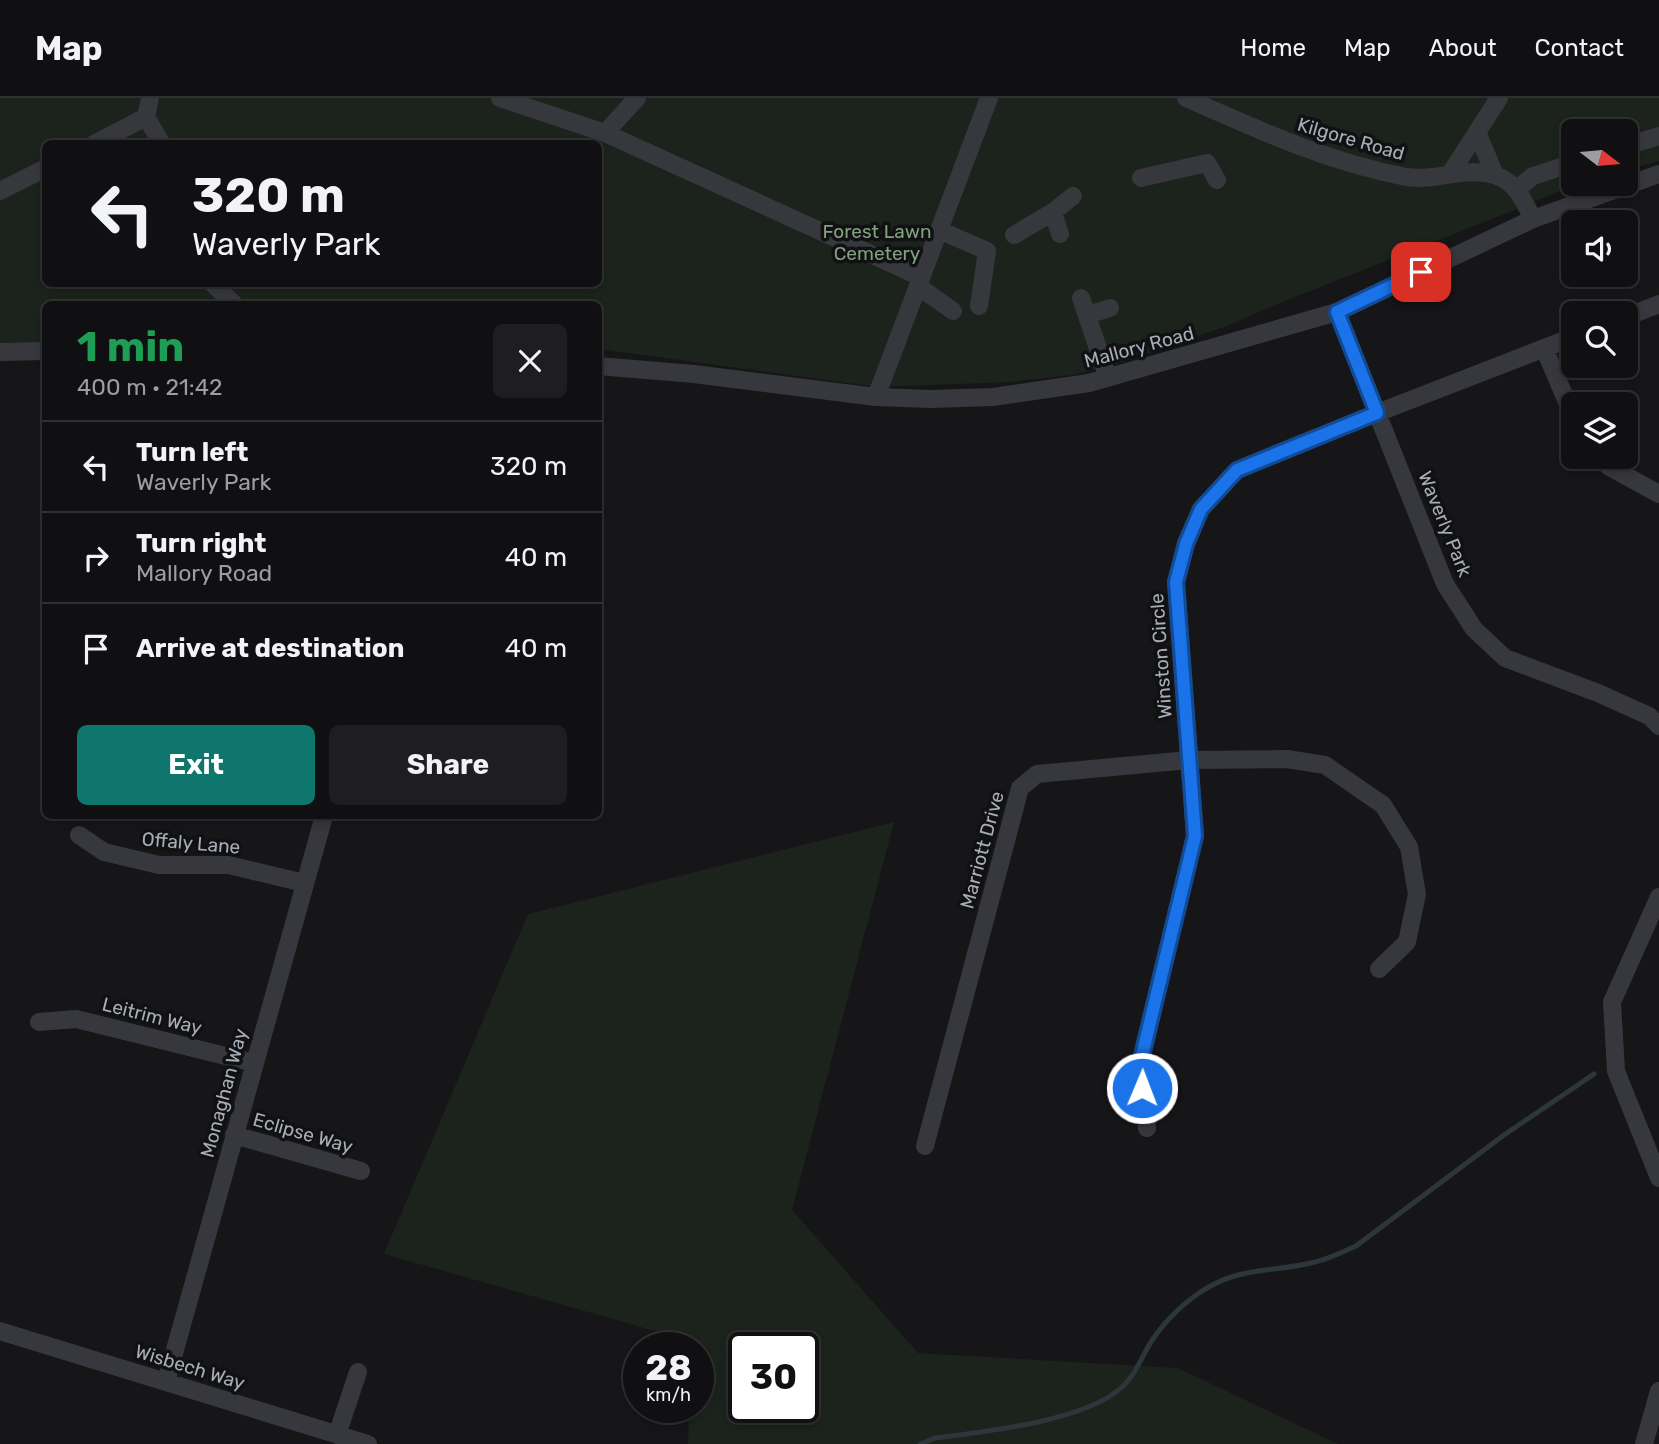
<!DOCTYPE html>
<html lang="en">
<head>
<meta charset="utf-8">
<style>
	:root { --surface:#101012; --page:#1e1e20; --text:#f1f3f6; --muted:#9c9d9f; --line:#303032; --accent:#0f766e }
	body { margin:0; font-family:Rubik,sans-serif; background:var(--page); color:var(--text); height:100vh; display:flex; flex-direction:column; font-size:26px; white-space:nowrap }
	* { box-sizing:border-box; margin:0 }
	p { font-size:23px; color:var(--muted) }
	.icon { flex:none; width:38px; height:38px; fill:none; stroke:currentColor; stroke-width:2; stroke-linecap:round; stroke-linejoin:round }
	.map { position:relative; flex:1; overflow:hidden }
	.panel { position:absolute; left:42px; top:203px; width:560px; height:518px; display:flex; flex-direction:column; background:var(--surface); border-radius:10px; box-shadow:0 4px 10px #0003,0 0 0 2px var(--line) }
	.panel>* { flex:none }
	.banner { position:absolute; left:42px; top:42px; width:560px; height:147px; border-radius:10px; box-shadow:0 4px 10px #0003,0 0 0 2px var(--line); background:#101012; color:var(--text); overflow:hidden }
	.needle { width:46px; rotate:106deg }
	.controls { position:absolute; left:1561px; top:21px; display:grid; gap:14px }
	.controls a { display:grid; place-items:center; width:77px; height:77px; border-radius:10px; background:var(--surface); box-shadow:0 4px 10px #0003,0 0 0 2px var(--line); font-size:35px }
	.speed { position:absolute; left:623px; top:1234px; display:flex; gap:14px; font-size:35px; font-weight:700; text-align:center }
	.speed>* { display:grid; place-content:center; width:91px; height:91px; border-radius:50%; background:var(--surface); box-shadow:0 4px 10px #0003,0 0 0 2px var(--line); line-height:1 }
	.speed small { font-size:18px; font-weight:400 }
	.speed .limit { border:4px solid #111; border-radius:10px; background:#fff; color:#111 }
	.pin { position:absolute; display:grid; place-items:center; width:60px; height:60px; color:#fff; margin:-30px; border-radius:14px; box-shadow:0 4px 10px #0006 }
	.me { position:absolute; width:77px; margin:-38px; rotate:1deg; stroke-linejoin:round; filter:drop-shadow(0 0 5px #0008) }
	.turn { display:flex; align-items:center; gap:24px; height:147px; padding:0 35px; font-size:32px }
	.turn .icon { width:91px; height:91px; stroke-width:2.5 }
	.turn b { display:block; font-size:49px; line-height:60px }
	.round { display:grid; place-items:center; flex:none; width:74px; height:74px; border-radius:10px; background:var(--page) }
	.head { display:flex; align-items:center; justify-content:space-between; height:119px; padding:0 35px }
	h1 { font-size:42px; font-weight:700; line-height:52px; color:#1e9e55 }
	.action { display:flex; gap:14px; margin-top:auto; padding:14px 35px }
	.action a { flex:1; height:80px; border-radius:10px; background:var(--accent); color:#fff; font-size:28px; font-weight:700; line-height:80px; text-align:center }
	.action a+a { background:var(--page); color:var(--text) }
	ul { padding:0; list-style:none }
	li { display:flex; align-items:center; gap:21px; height:91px; padding:0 35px; border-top:2px solid var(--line) }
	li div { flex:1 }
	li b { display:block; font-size:26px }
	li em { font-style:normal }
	header { display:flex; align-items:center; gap:42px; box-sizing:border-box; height:98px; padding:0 35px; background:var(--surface); border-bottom:2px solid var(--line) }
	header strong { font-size:33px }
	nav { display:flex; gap:38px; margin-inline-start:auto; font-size:24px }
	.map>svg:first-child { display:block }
	.green { fill:#1c221c; fill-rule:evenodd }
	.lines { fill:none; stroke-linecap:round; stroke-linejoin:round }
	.stream { stroke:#2c363b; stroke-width:5 }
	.minor { stroke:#37383d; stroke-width:18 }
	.route-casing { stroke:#114b97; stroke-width:18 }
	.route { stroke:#1a73e8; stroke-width:12 }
	.labels { text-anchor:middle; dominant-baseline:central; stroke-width:7; stroke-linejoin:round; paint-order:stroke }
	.street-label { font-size:19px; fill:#a8aeb7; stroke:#111113 }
	.park-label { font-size:19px; fill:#81a27f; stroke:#111113 }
</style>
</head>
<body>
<header>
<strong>Map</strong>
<nav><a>Home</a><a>Map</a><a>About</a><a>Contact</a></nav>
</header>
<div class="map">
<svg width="1659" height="1346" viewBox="0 0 1659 1346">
	<rect width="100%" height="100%" fill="#161618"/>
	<path class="green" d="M0 0H1659V63L1626 72V33H1573V86H1576L1505 116 1282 204 1227 228 1117 266 1073 277 1010 284 878 289 599 251 598 206H46L45 247H0ZM46 46H598V186H46Z
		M894 724 792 1112 918 1255 1178 1270 1338 1346H688L689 1309H698V1250L691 1249 690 1243 384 1156 528 816ZM744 1250H803V1309H744Z"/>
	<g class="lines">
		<path class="stream" d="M920 1346 935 1340C984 1334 1086 1323 1122 1289 1135 1277 1140 1263 1148 1249 1160 1228 1180 1208 1199 1195 1239 1168 1268 1175 1311 1165 1327 1162 1341 1155 1356 1148L1504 1037 1594 976"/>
		<path class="minor" d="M500 0 605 35 921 179
			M1186 0C1261 33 1325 63 1406 79 1436 84 1467 67 1497 78 1517 85 1524 104 1533 121
			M146 19 150 0
			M605 35 637 0
			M94 46 146 19 162 46
			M1626 48 1659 38
			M1450 76 1477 34
			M1495 77 1477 34 1499 0
			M1141 80 1207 65 1217 82
			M1517 91 1533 78 1573 65
			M0 93 46 70
			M1053 114 1073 98
			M939 132 987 153 979 208
			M1014 137 1053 114 1060 136
			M213 186 234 206
			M918 188 953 213
			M1081 200 1108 280
			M1337 214 1445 486 1474 531 1505 560 1598 595 1649 618 1659 628
			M1087 217 1110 210
			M1626 219 1659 206
			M1544 250 1573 318
			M0 254 46 253
			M598 268 694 276 876 299 931 301 993 299 1089 285 1337 214 1533 121 1659 76
			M876 299 989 0
			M1601 359 1608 368 1659 396
			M79 737 104 754 159 767H229L304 785
			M1659 799 1612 904 1616 973 1659 1080
			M39 924 76 921 254 965
			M1147 1030 1139 970 1195 738 1176 484 1186 445 1201 411 1237 372 1377 315 1573 239
			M234 1037 361 1073
			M925 1048 1020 690 1037 676 1189 662 1287 661 1325 667 1383 707 1409 749 1417 796 1407 844 1379 871
			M0 1233 368 1346
			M166 1284 324 718
			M337 1337 358 1274
			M1644 1346 1659 1293"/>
	</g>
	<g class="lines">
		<g class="route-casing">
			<path id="route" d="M1142 990 1139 970 1195 738 1176 484 1186 446 1201 411 1237 372 1377 315 1337 214 1421 174"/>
		</g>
		<use href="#route" class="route"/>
	</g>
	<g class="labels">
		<g class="street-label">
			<text transform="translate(1351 41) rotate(16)">Kilgore Road</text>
			<text transform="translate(1139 249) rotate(-15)">Mallory Road</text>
			<text transform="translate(1445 426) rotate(68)">Waverly Park</text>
			<text transform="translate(1161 558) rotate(-94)">Winston Circle</text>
			<text transform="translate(191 745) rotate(5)">Offaly Lane</text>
			<text transform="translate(982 752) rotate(-75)">Marriott Drive</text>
			<text transform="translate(152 918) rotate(14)">Leitrim Way</text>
			<text transform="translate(224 995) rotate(-75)">Monaghan Way</text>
			<text transform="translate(303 1035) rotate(16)">Eclipse Way</text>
			<text transform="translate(190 1269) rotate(17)">Wisbech Way</text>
		</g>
		<g class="park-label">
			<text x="877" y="133">Forest Lawn<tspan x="877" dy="22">Cemetery</tspan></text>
		</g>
	</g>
</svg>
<div class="controls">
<a><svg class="needle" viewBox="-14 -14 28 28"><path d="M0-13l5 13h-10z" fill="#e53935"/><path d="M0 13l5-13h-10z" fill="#9c9d9f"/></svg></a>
<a><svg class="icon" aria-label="sound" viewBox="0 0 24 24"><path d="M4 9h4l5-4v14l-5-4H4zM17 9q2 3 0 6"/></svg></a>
<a><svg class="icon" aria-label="search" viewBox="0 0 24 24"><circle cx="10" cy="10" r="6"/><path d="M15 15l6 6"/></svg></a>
<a><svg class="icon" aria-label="layers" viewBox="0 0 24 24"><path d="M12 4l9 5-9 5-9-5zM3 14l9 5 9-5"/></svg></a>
</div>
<div class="speed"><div>28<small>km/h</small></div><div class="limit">30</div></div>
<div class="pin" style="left:1421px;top:174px;background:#d93025"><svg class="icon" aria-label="arrive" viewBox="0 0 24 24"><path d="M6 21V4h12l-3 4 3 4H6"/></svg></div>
<svg class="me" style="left:1142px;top:990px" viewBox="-20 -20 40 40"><circle r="17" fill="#1a73e8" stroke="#fff" stroke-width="3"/><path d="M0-11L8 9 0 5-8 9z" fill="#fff"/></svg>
<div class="banner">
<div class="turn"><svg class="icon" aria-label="left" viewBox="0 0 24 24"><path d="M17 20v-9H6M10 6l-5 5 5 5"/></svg><div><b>320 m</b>Waverly Park</div></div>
</div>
<section class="panel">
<div class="head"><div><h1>1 min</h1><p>400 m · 21:42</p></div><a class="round"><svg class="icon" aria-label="close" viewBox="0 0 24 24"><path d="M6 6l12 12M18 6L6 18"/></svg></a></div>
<ul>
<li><svg class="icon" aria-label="left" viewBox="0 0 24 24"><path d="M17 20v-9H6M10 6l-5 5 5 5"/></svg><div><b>Turn left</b><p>Waverly Park</p></div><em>320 m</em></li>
<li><svg class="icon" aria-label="right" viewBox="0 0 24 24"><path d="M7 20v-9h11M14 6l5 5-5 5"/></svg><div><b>Turn right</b><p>Mallory Road</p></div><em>40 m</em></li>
<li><svg class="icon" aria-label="arrive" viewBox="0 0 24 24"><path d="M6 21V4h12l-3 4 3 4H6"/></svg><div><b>Arrive at destination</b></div><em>40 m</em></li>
</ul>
<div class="action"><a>Exit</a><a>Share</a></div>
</section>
</div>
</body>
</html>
